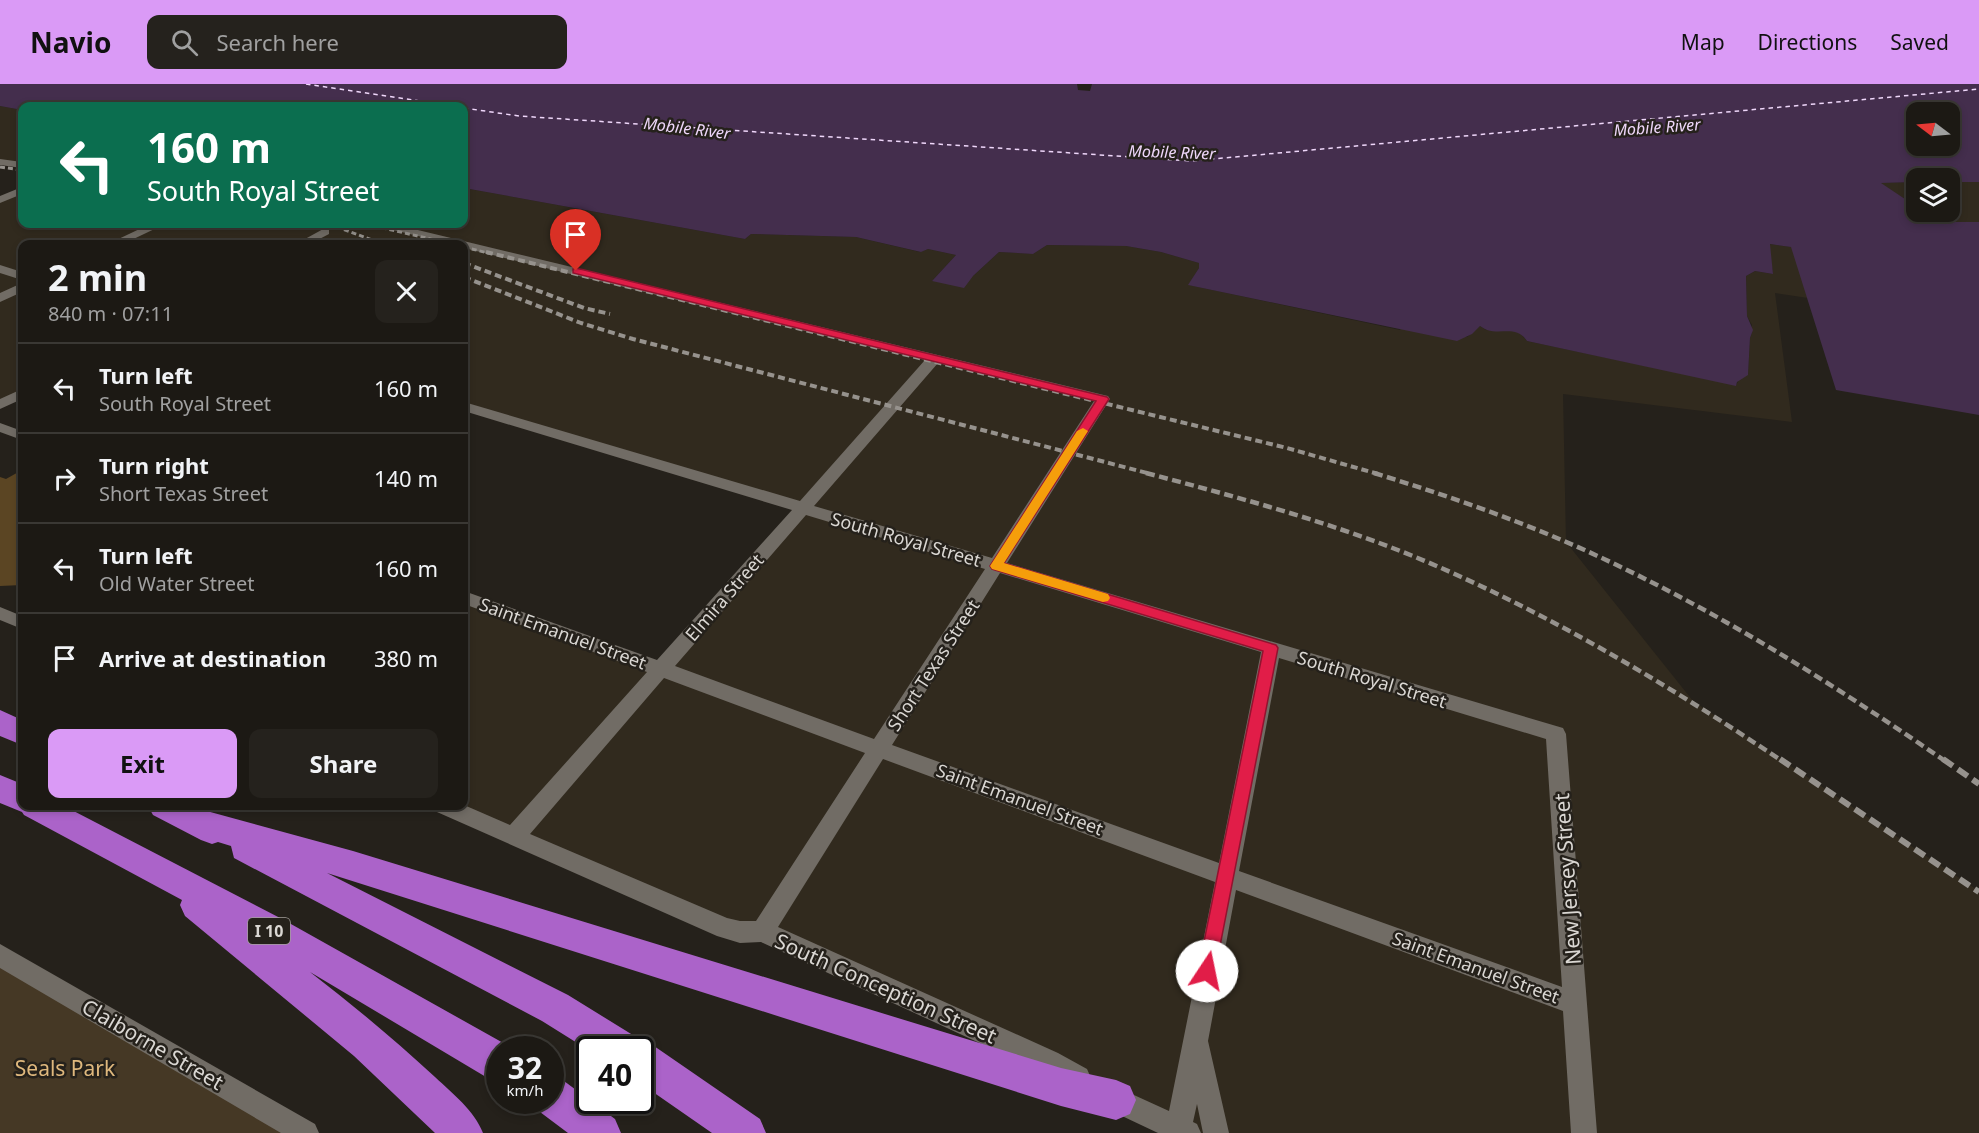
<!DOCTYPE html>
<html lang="en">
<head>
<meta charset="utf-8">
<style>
	:root { --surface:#1c1914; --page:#25221d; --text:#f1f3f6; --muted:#a0a0a0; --line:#3a3834; --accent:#da9af6 }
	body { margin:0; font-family:"Noto Sans",sans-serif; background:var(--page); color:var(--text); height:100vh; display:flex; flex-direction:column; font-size:22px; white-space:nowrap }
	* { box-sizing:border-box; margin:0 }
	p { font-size:20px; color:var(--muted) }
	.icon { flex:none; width:33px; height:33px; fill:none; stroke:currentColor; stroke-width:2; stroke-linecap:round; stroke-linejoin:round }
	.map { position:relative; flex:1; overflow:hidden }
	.sheet { position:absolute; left:18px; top:156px; width:450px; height:570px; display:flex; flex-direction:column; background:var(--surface); border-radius:12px; box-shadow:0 3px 9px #0003,0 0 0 2px var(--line) }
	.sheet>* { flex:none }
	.hud { position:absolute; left:18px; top:18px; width:450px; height:126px; border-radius:12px; box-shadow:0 3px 9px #0003,0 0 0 2px var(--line); background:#0b6e4f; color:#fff; overflow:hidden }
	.needle { width:39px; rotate:286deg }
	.fabs { position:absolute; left:1906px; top:18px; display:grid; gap:12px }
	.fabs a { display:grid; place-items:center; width:54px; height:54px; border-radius:12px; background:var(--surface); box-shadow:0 3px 9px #0003,0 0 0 2px var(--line); font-size:30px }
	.speed { position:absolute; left:486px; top:952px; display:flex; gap:12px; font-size:30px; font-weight:700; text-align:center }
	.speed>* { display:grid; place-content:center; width:78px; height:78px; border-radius:50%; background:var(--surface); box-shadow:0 3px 9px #0003,0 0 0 2px var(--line); line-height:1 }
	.speed small { font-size:15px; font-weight:400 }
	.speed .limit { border:3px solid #111; border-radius:9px; background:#fff; color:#111 }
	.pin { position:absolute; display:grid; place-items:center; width:51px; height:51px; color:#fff; margin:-62px -26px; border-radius:50% 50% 50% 0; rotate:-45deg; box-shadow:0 0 6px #0007 }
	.pin .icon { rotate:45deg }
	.me { position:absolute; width:66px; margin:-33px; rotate:11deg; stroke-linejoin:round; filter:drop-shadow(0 0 4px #0008) }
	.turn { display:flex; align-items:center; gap:21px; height:126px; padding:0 30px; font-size:27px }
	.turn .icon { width:78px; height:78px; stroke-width:2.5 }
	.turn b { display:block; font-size:42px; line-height:51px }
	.round { display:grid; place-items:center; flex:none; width:63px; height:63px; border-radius:12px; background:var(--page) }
	.headline { display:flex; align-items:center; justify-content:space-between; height:102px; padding:0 30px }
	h1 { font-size:36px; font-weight:700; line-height:45px }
	.primary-button { display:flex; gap:12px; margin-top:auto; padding:12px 30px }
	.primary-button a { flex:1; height:69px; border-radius:12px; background:var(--accent); color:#111; font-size:24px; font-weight:700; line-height:69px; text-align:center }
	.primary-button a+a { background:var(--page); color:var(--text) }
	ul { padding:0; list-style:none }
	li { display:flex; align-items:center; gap:18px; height:90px; padding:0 30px; border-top:2px solid var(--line) }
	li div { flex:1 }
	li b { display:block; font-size:22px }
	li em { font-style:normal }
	header { display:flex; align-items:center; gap:36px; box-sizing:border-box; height:84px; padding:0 30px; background:var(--accent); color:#111 }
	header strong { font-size:28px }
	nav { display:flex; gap:33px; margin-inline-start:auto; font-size:21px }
	.search { width:420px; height:54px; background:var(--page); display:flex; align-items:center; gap:15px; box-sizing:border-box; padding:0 21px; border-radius:12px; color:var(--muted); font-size:22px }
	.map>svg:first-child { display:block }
	.built { fill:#312a1e }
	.green { fill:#453825 }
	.water { fill:#442e4d; fill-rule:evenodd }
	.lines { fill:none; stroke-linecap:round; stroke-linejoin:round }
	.ferry { stroke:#efd7fa; stroke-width:1.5; stroke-dasharray:4.5 4; stroke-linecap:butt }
	.building { fill:#5b4523 }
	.minor { fill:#716c65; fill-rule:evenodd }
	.highway { fill:#ab63c9; fill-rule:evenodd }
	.rail-far3 { stroke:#96928d; stroke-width:3; stroke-dasharray:5 3; stroke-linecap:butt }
	.rail-far2 { stroke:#96928d; stroke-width:4; stroke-dasharray:7 4; stroke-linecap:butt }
	.rail-far1 { stroke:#96928d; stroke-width:4.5; stroke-dasharray:9 4.5; stroke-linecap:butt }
	.rail { stroke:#96928d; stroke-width:6; stroke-dasharray:12 6; stroke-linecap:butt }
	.route { fill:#e11d48; stroke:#92132f; stroke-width:1.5 }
	.slow { fill:#f59e0b }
	.labels { text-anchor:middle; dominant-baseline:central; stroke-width:5; stroke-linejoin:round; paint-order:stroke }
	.far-water-label { font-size:16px; font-style:italic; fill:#efd7fa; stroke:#25211b }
	.shield { fill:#25211b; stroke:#a4a09c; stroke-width:1.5 }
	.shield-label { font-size:16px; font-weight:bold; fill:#dad7d3 }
	.street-label { font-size:18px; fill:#dad7d3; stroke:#25211b }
	.near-street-label { font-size:21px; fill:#dad7d3; stroke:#25211b }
	.near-park-label { font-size:21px; fill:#dfb87d; stroke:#25211b }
</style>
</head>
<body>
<header>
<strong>Navio</strong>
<div class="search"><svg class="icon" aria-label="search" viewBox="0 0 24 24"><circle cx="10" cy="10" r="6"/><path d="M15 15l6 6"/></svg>Search here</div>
<nav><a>Map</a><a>Directions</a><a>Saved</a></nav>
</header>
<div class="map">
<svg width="1979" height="1049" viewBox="0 0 1979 1049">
	<rect width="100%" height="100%" fill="#25211b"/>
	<path class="built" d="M0 22 22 26V80L0 77Z
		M1917 98V123L1880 99Z
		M1950 98H1979V138H1938L1924 128H1950Z
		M464 104 745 155 751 150 856 153 920 168 928 165 956 171 932 197 973 192 999 168 1033 170 1047 161 1126 162 1161 168 1199 179V184L1189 201 1400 246 1401 244 1467 253 1480 242 1486 246 1515 247 1520 249 1527 257 1736 301 1739 296 1748 290 1750 254 1752 249V241L1747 232 1746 192 1755 187 1773 190 1769 160 1792 163 1808 214 1775 209 1792 338 1563 310 1566 458 1693 617 1979 807V1049H1189L762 847 725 844 422 722H464V509L662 584 802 424 464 322V160H22V309L0 321V116L22 106V140H464Z"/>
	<path class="green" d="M0 871 306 1049H0Z"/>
	<path class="water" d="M0 0H1077L1078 6 1090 7 1092 0H1979V98H1950V94H1917V98L1881 99 1917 123V128H1924L1938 138H1979V331L1836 306 1791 163 1770 160 1773 190 1755 187 1746 192 1747 232 1753 246 1750 254 1748 291 1737 298 1736 302 1527 257C1516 241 1502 251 1487 246 1484 245 1482 243 1480 242L1472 250 1457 257 1188 201 1199 184V179L1161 168 1126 162 1047 161 1033 170 999 168 973 192 964 204 932 197 956 171 928 165 921 168 856 153 751 150 745 155 464 104V22H22V26L0 22ZM1917 28H1950V62H1917Z"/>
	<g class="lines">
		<path class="ferry" d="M306 0 454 22
			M464 24 519 32 1191 77 1979 5"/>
	</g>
	<path class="building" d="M22 386V501L0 502V393L6 395Z"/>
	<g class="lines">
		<path class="minor" d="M0 75 22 78V84L0 81Z
			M22 103V110L0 119V112Z
			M150 140H165L123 160H108Z
			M375 140H393L1108 312 1110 315 1007 479 1563 644 1566 650 1597 1049H1571L1563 927 1236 806 1208 957 1229 1049H1203L1197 1020 1193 1038 1197 1040 1201 1049H1158L1103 1023 1099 1014 1103 1005 1112 1001 1169 1027 1215 798 883 675 778 843 1058 969 1087 985 1091 994 1087 1003 1078 1007 1040 987 761 858 740 859 717 852 437 728 435 722 464 721 510 741 647 588 464 520V507L657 576 792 426 464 327V318L800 417 925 276 464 164V160H451L381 143ZM938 279 1094 317 992 474 814 422ZM806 431 985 485 874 655 675 582ZM1000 489 1261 568 1219 779 892 661ZM1279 574 1546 655 1562 903 1239 787ZM664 594 865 669 756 837H740L727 834 530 750Z
			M325 144 329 146V150L310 160H296Z
			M0 181 22 188V196L0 189Z
			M22 199V208L0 218V209Z
			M22 305V315L0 325V315Z
			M0 339 22 347V356L0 348Z
			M0 523 22 532V545L0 536Z
			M0 860 315 1040 319 1049H281L0 884Z"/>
		<path class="highway" d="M0 626 22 636V661L0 652Z
			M0 691 22 700V722H64L282 835 514 965 500 966V998L486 993 310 888C353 921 395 956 435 993 453 1010 474 1026 483 1049H435L354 972 185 832 180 821 182 816 24 731 22 728 0 719Z
			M148 722H193L203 726 353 767 1061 984 1116 996 1130 1002 1136 1016 1130 1030 1116 1036 1061 1022 327 789 568 911 636 953 638 958 654 962 760 1035 766 1049H712L640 999V966L590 967 542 937 234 774 231 762 218 758 212 760 201 756 153 731Z
			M550 992 564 997 615 1035 621 1049H568L536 1025 533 1017H550Z"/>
		<path class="rail-far3" d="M0 83 22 86
			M329 140 383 160
			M366 140 452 160
			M464 163 492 170"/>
		<path class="rail-far2" d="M486 168 1287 364 1378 390
			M464 179 584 224 610 230
			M464 193 581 239 633 255 1151 390"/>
		<path class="rail-far1" d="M1146 389C1245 415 1345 442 1439 483 1560 536 1673 604 1782 677
			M1374 389C1452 413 1530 440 1604 475 1724 531 1836 602 1945 677"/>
		<path class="rail" d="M1780 675 1979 808
			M1943 675 1979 700"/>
	</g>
	<path class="route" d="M576 184 1107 313 1109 315 1004 479 1276 561 1278 564 1214 893 1207 895 1201 893 1198 887 1263 567 992 485 990 482 1096 317 573 189V185Z"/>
	<path class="slow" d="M1083 344 1088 347 1004 479 1108 510 1110 514 1108 517 1103 518 992 485 990 482 1077 347Z"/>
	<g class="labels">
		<g class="far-water-label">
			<text transform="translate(1657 43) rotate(-4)">Mobile River</text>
			<text transform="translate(687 44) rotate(7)">Mobile River</text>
			<text transform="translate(1172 68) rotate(2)">Mobile River</text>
		</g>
		<rect class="shield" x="248" y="834" width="42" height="26" rx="4.5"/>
		<g class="shield-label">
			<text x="269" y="847">I 10</text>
		</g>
		<g class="street-label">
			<text transform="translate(906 455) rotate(16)">South Royal Street</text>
			<text transform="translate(724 513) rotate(-49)">Elmira Street</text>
			<text transform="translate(563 549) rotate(20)">Saint Emanuel Street</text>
			<text transform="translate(933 581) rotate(-57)">Short Texas Street</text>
			<text transform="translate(1372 595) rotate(17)">South Royal Street</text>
			<text transform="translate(1020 715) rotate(20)">Saint Emanuel Street</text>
			<text transform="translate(1476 883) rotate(20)">Saint Emanuel Street</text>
		</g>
		<g class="near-street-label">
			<text transform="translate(1567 795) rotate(-94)">New Jersey Street</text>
			<text transform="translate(886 904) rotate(24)">South Conception Street</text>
			<text transform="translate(153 960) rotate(30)">Claiborne Street</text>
		</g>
		<g class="near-park-label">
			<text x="65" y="984">Seals Park</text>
		</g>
	</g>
</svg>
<div class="fabs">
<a><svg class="needle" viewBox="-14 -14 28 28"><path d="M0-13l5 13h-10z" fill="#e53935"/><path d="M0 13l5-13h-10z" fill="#a0a0a0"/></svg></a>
<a><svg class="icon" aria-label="layers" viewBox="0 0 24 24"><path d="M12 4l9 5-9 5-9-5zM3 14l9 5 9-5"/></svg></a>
</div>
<div class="speed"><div>32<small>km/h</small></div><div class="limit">40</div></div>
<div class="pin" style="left:576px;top:187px;background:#d93025"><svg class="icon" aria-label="arrive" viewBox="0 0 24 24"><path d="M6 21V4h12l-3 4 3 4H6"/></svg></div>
<svg class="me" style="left:1207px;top:887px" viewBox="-20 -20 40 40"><circle r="19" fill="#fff"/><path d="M0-13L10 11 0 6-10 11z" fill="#e11d48"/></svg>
<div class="hud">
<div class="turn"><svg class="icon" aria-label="left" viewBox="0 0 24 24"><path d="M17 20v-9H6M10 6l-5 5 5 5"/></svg><div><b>160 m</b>South Royal Street</div></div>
</div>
<section class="sheet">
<div class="headline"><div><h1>2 min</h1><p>840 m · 07:11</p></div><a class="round"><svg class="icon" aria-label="close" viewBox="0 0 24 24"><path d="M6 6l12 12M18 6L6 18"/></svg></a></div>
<ul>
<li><svg class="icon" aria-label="left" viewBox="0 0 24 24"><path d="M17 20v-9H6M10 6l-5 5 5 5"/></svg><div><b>Turn left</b><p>South Royal Street</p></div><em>160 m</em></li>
<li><svg class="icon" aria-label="right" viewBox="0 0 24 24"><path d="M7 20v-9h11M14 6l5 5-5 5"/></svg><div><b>Turn right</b><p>Short Texas Street</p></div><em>140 m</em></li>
<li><svg class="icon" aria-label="left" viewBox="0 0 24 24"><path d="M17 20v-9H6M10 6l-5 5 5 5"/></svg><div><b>Turn left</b><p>Old Water Street</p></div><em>160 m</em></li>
<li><svg class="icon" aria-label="arrive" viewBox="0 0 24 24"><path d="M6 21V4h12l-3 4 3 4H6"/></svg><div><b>Arrive at destination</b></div><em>380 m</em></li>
</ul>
<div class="primary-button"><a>Exit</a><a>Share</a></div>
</section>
</div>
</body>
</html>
